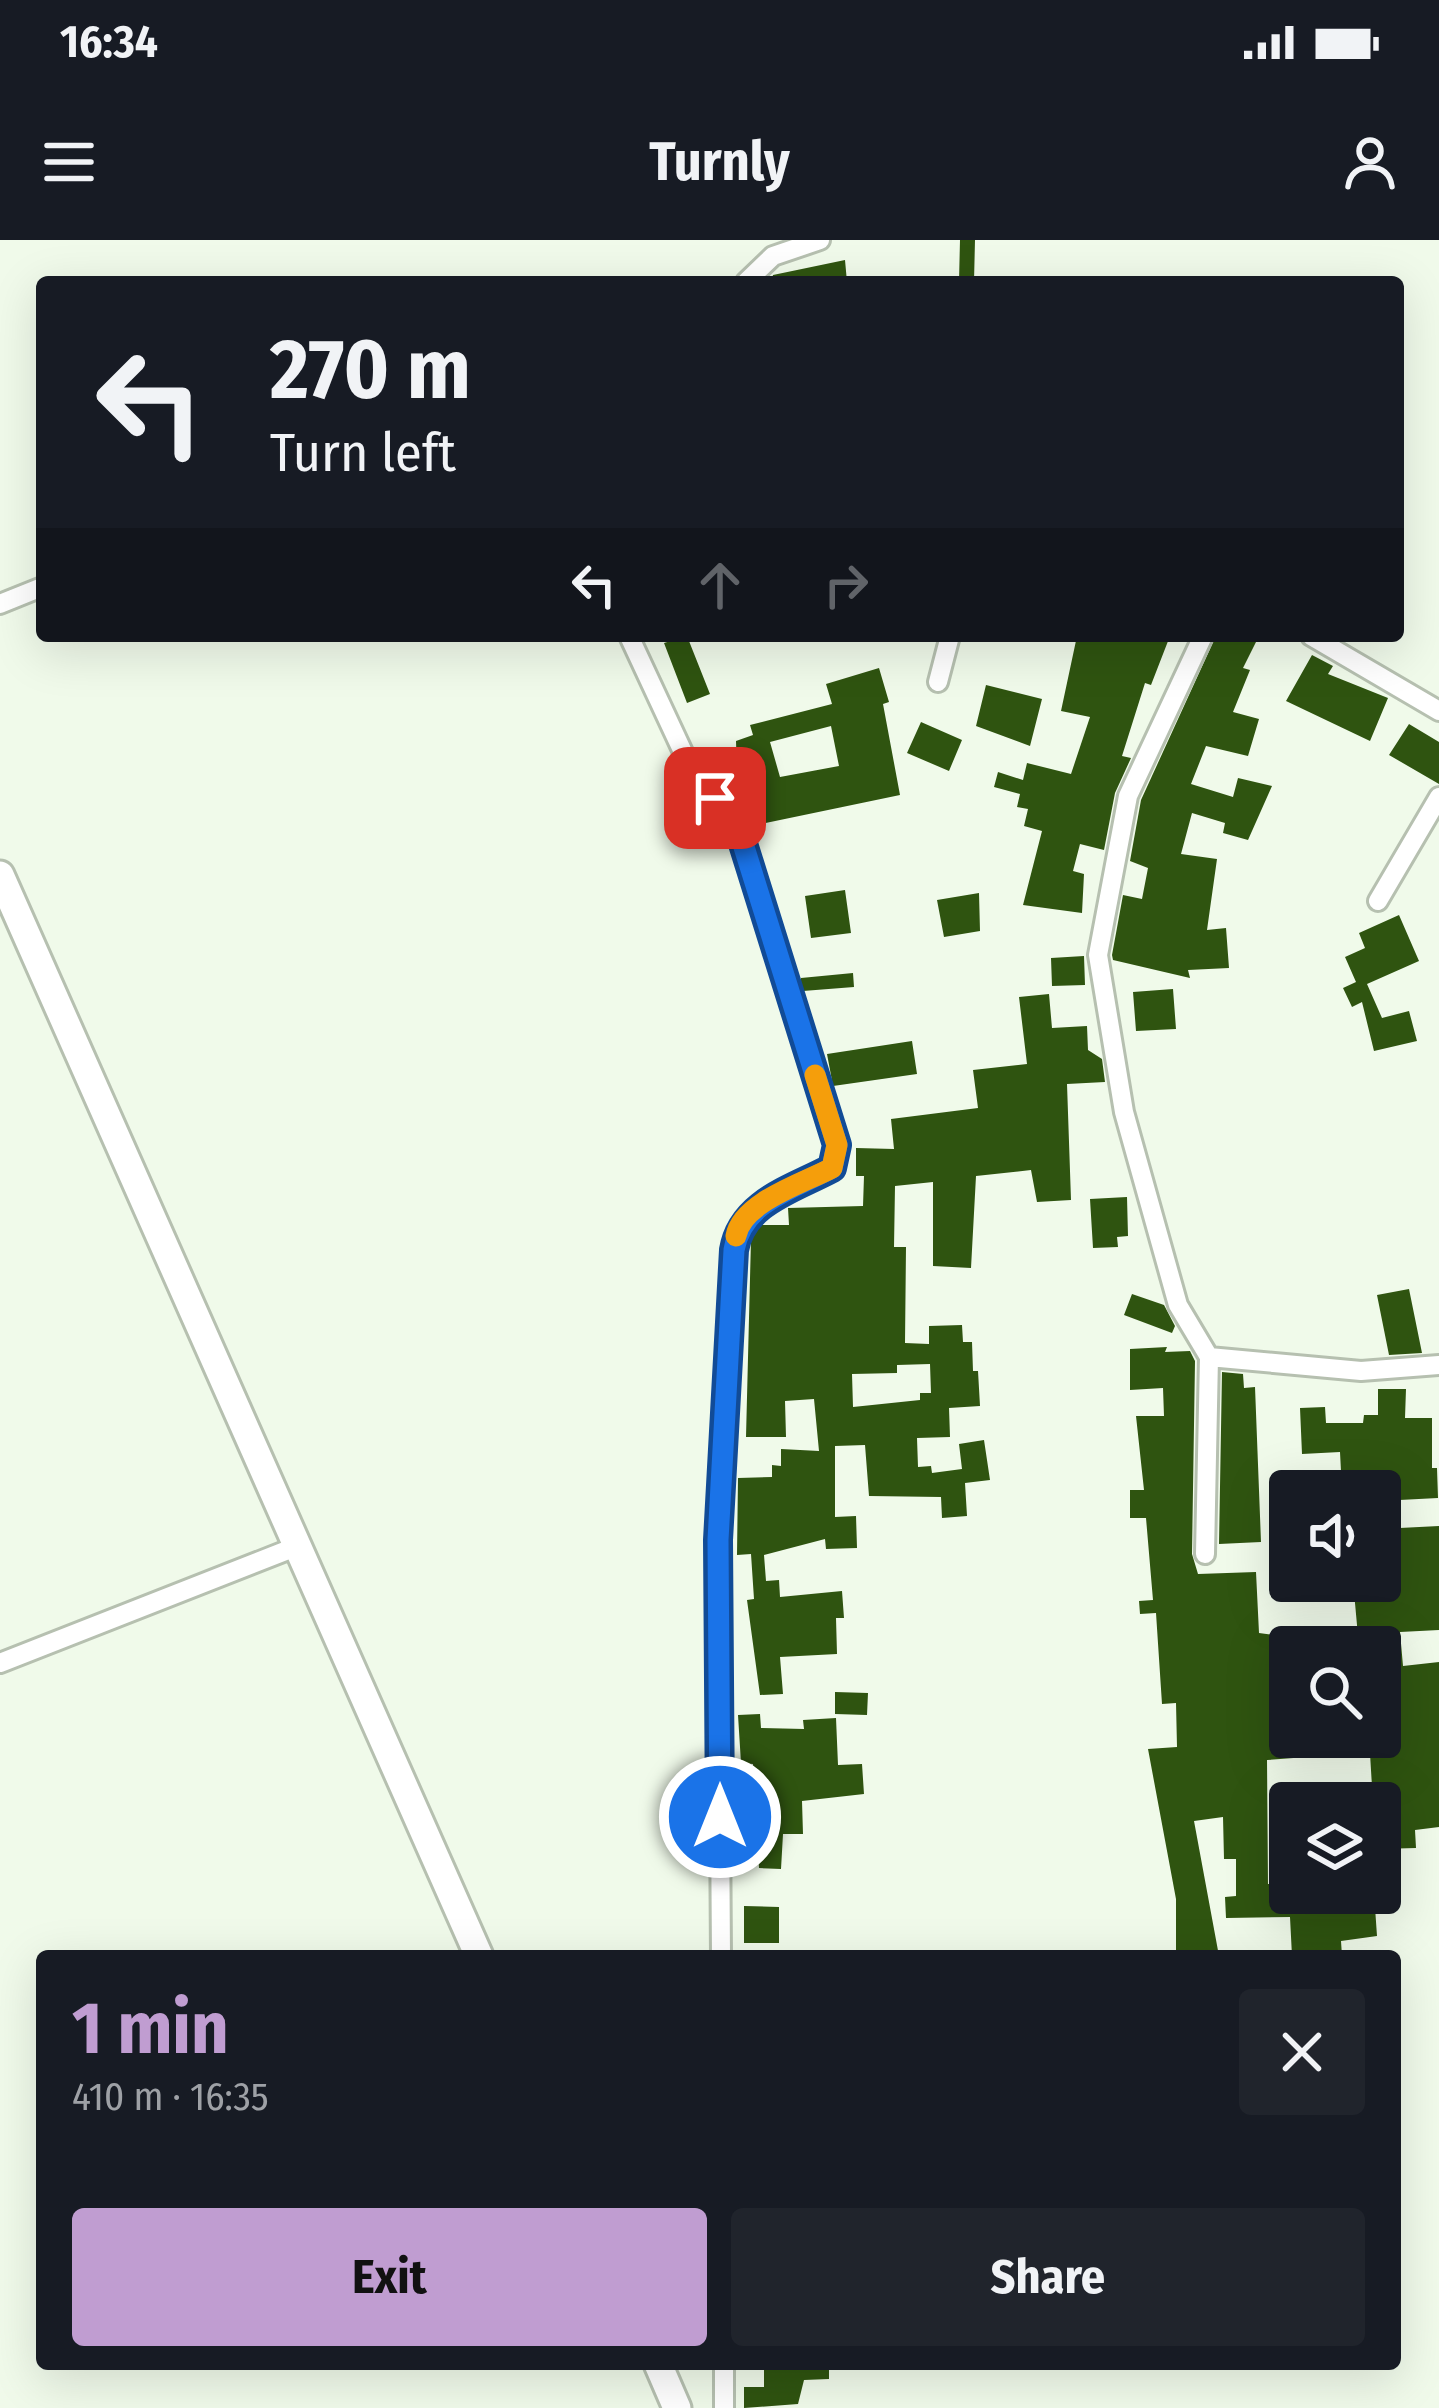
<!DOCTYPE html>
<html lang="en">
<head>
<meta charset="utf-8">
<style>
	:root { --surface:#171b24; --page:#20242c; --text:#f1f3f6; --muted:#9ea1a6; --accent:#c09dd1 }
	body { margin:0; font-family:"Fira Sans Condensed",sans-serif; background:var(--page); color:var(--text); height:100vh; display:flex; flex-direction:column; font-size:45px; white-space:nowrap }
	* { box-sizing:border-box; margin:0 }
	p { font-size:39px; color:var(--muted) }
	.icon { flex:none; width:66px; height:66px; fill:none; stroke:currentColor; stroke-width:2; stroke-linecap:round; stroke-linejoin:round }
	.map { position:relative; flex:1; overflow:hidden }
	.details { position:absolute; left:36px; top:1710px; width:1365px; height:420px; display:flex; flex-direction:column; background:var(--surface); border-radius:12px; box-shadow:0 12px 48px #0002 }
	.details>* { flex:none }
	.hud { position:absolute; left:36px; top:36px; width:1368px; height:366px; border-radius:12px; box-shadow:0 12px 48px #0002; background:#171b24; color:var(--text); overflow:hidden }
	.fabs { position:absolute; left:1269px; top:1230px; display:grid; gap:24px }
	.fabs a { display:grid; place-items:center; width:132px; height:132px; border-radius:12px; background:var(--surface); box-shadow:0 12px 48px #0002; font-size:60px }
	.pin { position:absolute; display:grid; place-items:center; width:102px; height:102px; color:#fff; margin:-51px; border-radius:24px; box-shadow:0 6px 18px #0006 }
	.me { position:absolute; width:132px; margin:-66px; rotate:0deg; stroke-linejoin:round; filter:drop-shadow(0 0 9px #0008) }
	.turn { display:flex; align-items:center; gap:42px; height:252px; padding:0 36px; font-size:54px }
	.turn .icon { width:156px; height:156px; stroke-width:2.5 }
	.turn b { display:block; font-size:84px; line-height:102px }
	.lanes { display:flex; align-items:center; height:114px; padding:0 36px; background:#0003; justify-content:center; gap:60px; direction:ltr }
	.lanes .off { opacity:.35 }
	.round { display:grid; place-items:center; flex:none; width:126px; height:126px; border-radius:12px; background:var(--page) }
	.headline { display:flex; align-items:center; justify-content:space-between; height:204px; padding:0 36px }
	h1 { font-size:72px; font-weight:700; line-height:90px; color:var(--accent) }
	.cta { display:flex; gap:24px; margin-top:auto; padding:24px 36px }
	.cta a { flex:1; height:138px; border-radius:12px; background:var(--accent); color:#111; font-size:48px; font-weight:700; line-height:138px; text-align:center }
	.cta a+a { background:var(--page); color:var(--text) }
	.status { display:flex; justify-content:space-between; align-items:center; height:84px; padding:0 60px; background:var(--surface); direction:ltr }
	.status svg { height:33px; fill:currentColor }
	header { display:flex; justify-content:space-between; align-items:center; height:156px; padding:0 36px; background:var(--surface); font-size:54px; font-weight:700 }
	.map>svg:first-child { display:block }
	.building { fill:#2f5410; fill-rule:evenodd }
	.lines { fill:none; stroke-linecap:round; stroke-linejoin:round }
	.minor-casing { stroke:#b6c0b0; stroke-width:24 }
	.secondary-casing { stroke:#b6c0b0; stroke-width:33 }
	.minor { stroke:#fff; stroke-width:18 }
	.secondary { stroke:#fff; stroke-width:27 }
	.route-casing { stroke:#114b97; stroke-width:30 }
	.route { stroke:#1a73e8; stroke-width:21 }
	.slow { stroke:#f59e0b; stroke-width:21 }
</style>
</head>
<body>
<div class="status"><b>16:34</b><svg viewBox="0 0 49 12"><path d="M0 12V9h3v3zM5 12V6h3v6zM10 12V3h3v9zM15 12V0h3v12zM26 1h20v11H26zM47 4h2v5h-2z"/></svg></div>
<header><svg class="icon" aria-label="menu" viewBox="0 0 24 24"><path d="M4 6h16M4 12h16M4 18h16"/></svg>Turnly<svg class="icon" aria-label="person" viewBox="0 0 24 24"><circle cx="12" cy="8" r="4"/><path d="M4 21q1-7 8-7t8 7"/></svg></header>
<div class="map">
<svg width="1439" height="2168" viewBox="0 0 1439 2168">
	<rect width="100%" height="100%" fill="#f0faea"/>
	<path class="building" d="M960 0H975L974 42H959Z
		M845 20 847 42H771L773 35Z
		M687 396 710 454 687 463 664 403Z
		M1077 396H1170L1151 445 1145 443 1122 516 1131 518 1115 553 1104 610 1080 604 1073 631 1084 634 1082 673 1023 665 1042 591 1024 586 1028 569 1017 567 1020 554 994 547 998 532 1023 540 1027 523 1071 534 1090 477 1061 471Z
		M1216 396H1259L1243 428 1250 430 1233 472 1259 479 1248 516 1206 506 1191 544 1233 557 1238 538 1272 546 1248 600 1223 593 1225 583 1192 573 1181 614 1217 619 1207 690 1226 688 1229 728 1188 730 1190 738 1113 720 1112 715 1123 655 1142 659 1148 628 1130 621 1141 560Z
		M1312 415 1333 426 1328 434 1388 458 1370 501 1286 461Z
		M879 428 889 462 883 464 900 555 751 586 740 546 728 549 724 534 737 532 736 501 753 495 750 485 832 464 826 444ZM831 486 839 526 780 537 770 502Z
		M986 445 1042 459 1030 506 976 486Z
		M921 482 962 500 949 531 907 513Z
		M1409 484 1439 502V544L1389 515Z
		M845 650 851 693 811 698 805 656Z
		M979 653 980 691 944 697 937 660Z
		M1399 675 1419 721 1367 744 1382 778 1409 771 1417 801 1374 811 1362 762 1352 767 1343 748 1356 742 1345 717 1365 708 1359 693Z
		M1084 716 1085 745 1052 746 1051 718Z
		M853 733 854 747 803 751 801 746V738Z
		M1173 749 1176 789 1136 791 1133 752Z
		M1049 754 1052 788 1087 786 1088 810 1102 819 1105 842 1067 844 1071 960 1037 962 1031 930 976 936 971 1028 933 1026V942L895 946 894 1007H906L905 1103 929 1104V1086L962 1085 963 1102H972L973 1131H978L980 1166 949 1168 950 1197 917 1198 918 1227 931 1226 932 1233 962 1229 959 1204 984 1200 990 1240 965 1243 967 1276 942 1278 941 1257 869 1256 865 1205 835 1206V1277L856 1276 857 1308 826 1309 825 1299 764 1315 766 1341 779 1340 780 1357 842 1351 844 1378H836L837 1414 780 1417 783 1454 760 1455 747 1360 754 1359 751 1314 737 1315 738 1238 772 1237V1225L781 1226V1209L819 1211 814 1159 785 1161 786 1197H746L751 999 761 985H789L788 968 863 966 864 936H856V908L894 909 891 879 978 868 973 830 1027 824 1019 757ZM930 1124 931 1153H920V1160L853 1167 852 1134 897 1133V1125Z
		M912 801 917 834 833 846 827 814Z
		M1127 957 1128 996 1117 997 1118 1007 1093 1008 1090 959Z
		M1409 1049 1422 1113 1389 1115 1377 1055Z
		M1132 1054 1164 1065 1175 1086 1172 1093 1124 1075Z
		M1167 1107 1165 1112 1190 1111 1195 1121 1192 1314 1198 1334 1256 1332 1259 1393 1290 1397V1497H1306L1307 1517 1267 1520 1268 1644H1276V1653H1374L1377 1696 1341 1701 1342 1716H1292L1290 1677 1226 1678 1225 1657 1236 1656V1619H1224L1223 1577 1194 1581 1219 1716H1176V1659L1148 1509 1177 1507 1176 1463 1162 1464 1156 1373 1140 1374 1139 1361 1153 1360 1146 1278H1130V1250H1144L1136 1176H1164L1163 1148 1130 1150V1109Z
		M1222 1132 1243 1134 1244 1148 1255 1147 1261 1302 1219 1304Z
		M1378 1149H1406L1405 1178H1432V1228H1437L1438 1258 1380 1261V1251H1342L1340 1212 1302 1214 1300 1168 1325 1167 1326 1183H1363L1364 1175H1378Z
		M1439 1286V1390L1400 1392 1403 1426 1439 1422V1587L1415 1590 1416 1608 1380 1609V1563H1373L1369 1497H1380V1407H1359L1353 1341H1380V1289Z
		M835 1452 868 1453 867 1475 835 1474Z
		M760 1474 761 1488 804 1489 803 1480 836 1478 838 1525 862 1524 864 1554 802 1561 803 1594H783L781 1629 759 1628 753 1524 741 1523 738 1475Z
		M744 1666 779 1667V1703H744Z
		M764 2124H829V2139L804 2140 798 2164 744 2168V2147H764Z"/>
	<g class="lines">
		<g class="minor-casing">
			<path id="minor" d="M746 42 773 16 820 0
				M0 364 42 347
				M629 396 689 525 739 591 837 905 833 929C793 949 742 962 734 1010L718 1300 721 1716
				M1203 396 1128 556 1098 715 1124 872 1178 1065 1209 1117 1205 1314
				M1311 396 1439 471
				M938 442 950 396
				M1378 661 1439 557
				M1209 1117 1361 1131 1439 1125
				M0 1423 298 1306
				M724 2168V2124"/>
		</g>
		<g class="secondary-casing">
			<path id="secondary" d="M0 635 479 1716
				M658 2124 677 2168"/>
		</g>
		<use href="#minor" class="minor"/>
		<use href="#secondary" class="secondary"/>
	</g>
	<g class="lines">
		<g class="route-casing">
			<path id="route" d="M715 558 739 591 837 905 832 928C793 949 742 962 734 1010L718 1300 720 1577"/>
		</g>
		<use href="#route" class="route"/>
		<path class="slow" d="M736 996C742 962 804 943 832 928L837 905 815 835"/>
	</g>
</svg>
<div class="fabs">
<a><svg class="icon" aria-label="sound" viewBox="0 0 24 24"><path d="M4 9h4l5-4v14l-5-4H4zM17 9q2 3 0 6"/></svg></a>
<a><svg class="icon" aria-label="search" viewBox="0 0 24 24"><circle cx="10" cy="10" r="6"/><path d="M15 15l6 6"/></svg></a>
<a><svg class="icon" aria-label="layers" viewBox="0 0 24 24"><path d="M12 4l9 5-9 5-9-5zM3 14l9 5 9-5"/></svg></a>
</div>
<div class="pin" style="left:715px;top:558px;background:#d93025"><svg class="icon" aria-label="arrive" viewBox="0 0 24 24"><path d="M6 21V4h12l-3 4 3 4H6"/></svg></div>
<svg class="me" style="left:720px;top:1577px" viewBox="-20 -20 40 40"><circle r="17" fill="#1a73e8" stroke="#fff" stroke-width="3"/><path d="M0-11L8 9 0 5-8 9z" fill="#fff"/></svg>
<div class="hud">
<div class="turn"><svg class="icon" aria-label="left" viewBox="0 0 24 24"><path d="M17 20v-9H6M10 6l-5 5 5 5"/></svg><div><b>270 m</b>Turn left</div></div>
<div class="lanes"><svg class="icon" aria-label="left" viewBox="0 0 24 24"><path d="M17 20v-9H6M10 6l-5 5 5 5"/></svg><svg class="icon off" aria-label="ahead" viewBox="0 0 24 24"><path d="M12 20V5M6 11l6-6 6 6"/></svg><svg class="icon off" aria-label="right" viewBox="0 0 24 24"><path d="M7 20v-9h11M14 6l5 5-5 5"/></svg></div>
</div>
<section class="details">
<div class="headline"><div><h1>1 min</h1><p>410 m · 16:35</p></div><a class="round"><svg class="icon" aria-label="close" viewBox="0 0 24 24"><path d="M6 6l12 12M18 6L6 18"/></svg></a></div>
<div class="cta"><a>Exit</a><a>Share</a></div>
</section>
</div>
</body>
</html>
